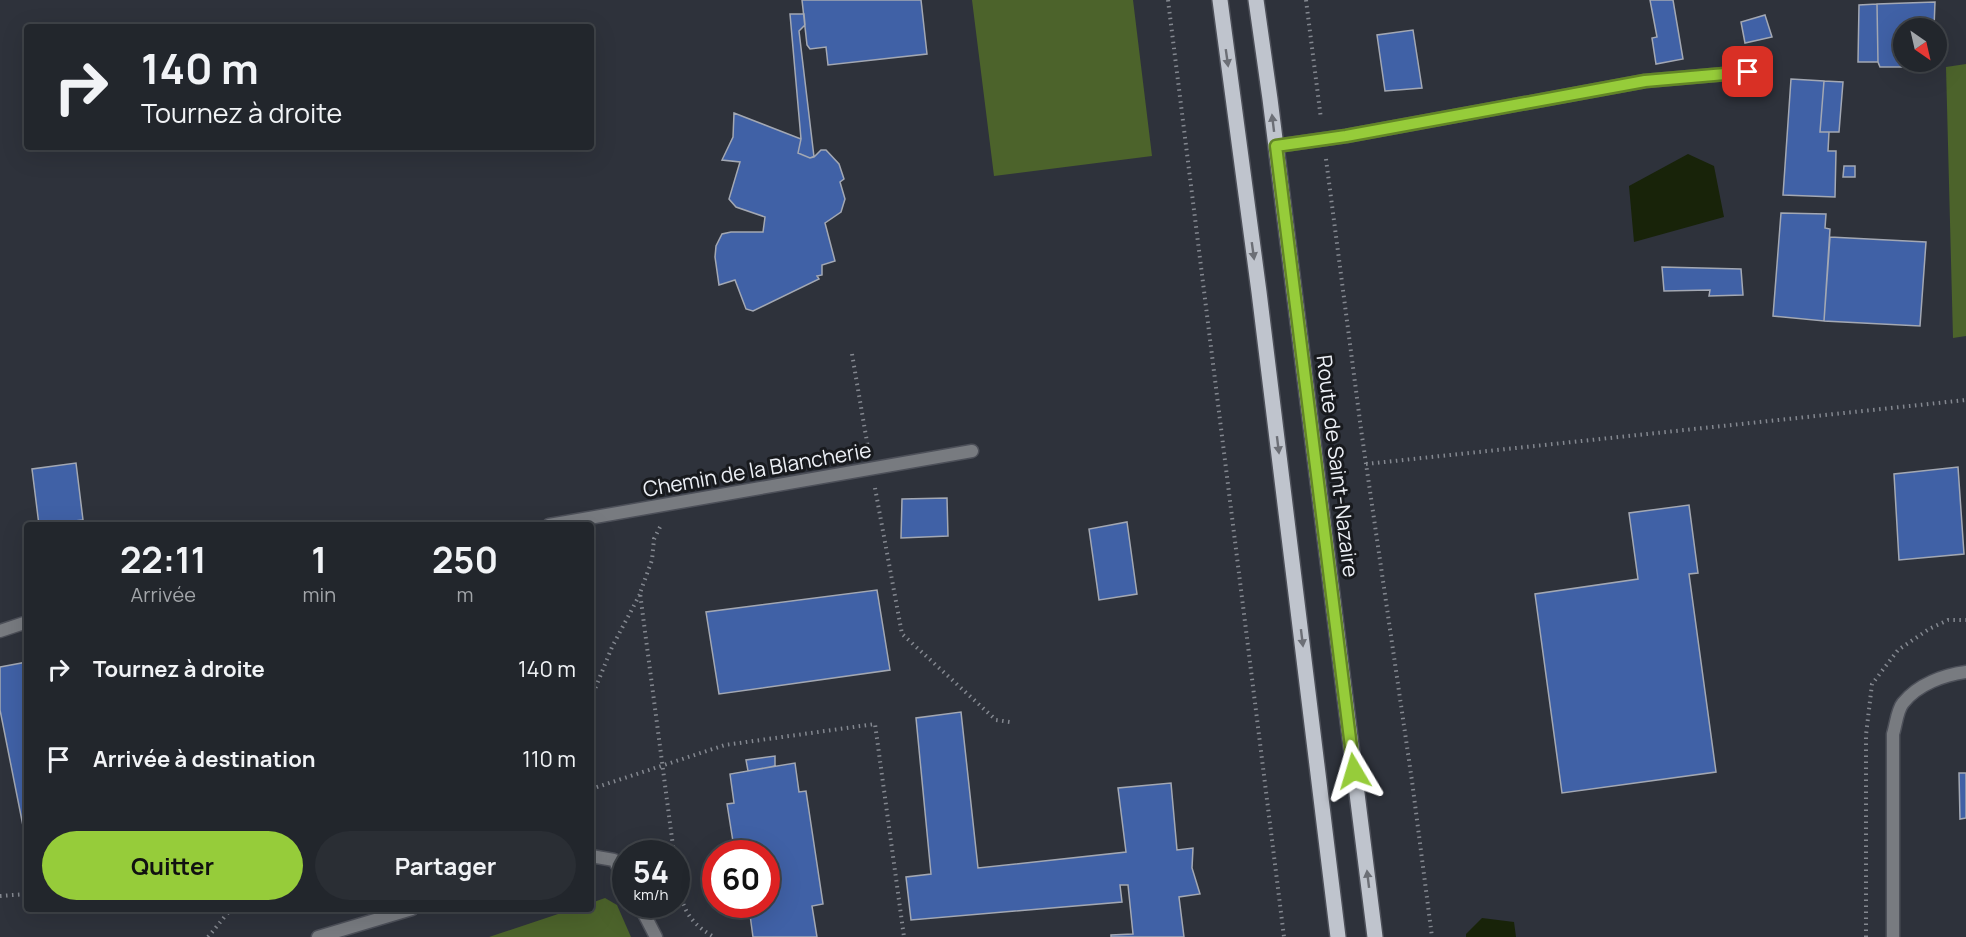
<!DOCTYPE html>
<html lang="fr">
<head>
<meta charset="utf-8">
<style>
	:root { --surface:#22262c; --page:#2a2e34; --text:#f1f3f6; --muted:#a2a5a9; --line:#3f4348; --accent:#96cc3a }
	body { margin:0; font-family:Manrope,sans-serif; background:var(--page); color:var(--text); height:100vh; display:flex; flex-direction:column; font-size:22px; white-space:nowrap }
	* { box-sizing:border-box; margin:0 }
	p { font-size:20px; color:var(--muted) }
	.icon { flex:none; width:33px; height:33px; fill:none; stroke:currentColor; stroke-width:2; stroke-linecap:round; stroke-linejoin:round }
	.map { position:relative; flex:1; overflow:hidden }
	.details { position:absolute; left:24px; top:522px; width:570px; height:390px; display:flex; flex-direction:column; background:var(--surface); border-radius:6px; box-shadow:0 6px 24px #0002,0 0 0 2px var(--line) }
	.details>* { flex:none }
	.banner { position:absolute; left:24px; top:24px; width:570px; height:126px; border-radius:6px; box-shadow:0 6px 24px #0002,0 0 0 2px var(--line); background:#22262c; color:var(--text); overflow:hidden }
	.needle { width:39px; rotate:146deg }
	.controls { position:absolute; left:1893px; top:18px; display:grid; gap:12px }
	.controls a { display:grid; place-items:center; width:54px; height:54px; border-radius:50%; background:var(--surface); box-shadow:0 6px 24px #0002,0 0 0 2px var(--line); font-size:30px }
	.speed { position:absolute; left:612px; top:840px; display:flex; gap:12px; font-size:30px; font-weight:700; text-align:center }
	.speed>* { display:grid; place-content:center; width:78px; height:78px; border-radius:50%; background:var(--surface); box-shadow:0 6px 24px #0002,0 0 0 2px var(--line); line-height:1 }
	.speed small { font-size:15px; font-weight:400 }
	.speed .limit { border:9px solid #d22; background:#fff; color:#111 }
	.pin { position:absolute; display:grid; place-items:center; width:51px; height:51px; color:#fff; margin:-26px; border-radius:12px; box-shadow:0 3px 9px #0006 }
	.me { position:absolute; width:66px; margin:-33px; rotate:353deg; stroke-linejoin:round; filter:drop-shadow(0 0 4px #0008) }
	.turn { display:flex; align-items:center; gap:21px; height:126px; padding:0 18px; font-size:27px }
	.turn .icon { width:78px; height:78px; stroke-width:2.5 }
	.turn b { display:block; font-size:42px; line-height:51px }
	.eta { display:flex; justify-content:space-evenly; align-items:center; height:102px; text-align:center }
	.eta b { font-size:36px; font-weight:700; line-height:42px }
	.primary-button { display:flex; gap:12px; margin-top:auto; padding:12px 18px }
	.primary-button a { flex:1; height:69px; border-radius:36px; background:var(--accent); color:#111; font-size:24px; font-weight:700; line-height:69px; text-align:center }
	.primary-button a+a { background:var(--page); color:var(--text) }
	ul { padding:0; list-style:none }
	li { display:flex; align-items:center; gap:18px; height:90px; padding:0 18px }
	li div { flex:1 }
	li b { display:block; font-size:22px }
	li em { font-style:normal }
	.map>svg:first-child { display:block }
	.green { fill:#4c632b }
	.water { fill:#182309 }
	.building { fill:#4061a6; stroke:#a3a8b3; stroke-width:1.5 }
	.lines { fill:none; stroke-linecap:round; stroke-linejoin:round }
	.lane-casing { stroke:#4d5059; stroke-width:15 }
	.street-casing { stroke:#4d5059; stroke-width:15 }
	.primary-casing { stroke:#4d5059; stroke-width:18 }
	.path { stroke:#848890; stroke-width:4; stroke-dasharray:1.5 4.5; stroke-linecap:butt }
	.lane { stroke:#787b80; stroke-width:12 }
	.street { stroke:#787b80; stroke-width:12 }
	.primary { stroke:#bfc4cd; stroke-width:15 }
	.oneway { fill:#6c6f76 }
	.route-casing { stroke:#628526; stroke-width:15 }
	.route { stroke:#96cc3a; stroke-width:10 }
	.labels { text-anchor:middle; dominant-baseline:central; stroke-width:6; stroke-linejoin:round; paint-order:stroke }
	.street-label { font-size:21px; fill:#edf0f6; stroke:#181a1e }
</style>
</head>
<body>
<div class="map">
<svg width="1966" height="937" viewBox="0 0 1966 937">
	<rect width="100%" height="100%" fill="#2e323b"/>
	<path class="green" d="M972 0H1133L1152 156 994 176Z
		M1966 64V336L1953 338 1946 67Z
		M605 898 617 905 631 937H489L573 909H591V903Z"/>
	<path class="water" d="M1688 154 1714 166 1724 217 1634 242 1629 186Z
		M1482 918 1514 922 1516 937H1466V934Z"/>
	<path class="building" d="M802 0H921L927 54 828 65 826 47 810 49 807 45Z
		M1650 0H1673L1683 59 1656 64 1652 38 1657 37Z
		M1935 2 1934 28H1904V62H1934V67H1880L1878 62 1877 4Z
		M1877 4 1878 62H1858L1859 5Z
		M790 14H804L805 25 799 31 814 157 810 158 798 153 801 139Z
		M1765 15 1772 37 1745 43 1741 22Z
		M1413 30 1422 88 1385 91 1377 35Z
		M1791 79 1824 81 1820 132H1829L1828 151H1836L1835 197 1783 195Z
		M1824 81 1843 82 1839 132H1820Z
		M734 113 801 139 798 153 810 158 815 156 821 150H826L839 164 844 179 840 182 845 199 841 212 825 223 835 261 822 265V275L817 276 819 279 753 311 746 309 735 280 719 285 715 257 716 246 722 234 731 232H763L765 217 736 207 729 199 740 162 722 160 733 137Z
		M1844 166H1855V177H1843Z
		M1781 213 1826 214 1825 228 1830 229 1824 321 1773 316Z
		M1830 237 1926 242 1920 326 1824 321Z
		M1662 267 1741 269 1743 295 1709 296 1710 290 1664 291Z
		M76 463 83 520 39 525 32 469Z
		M1958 467 1964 554 1899 560 1894 474Z
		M947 498 948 536 901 538 902 499Z
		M1689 505 1698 573 1689 574 1716 772 1562 793 1535 594 1638 579 1629 513Z
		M1127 522 1137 594 1099 600 1089 529Z
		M877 590 890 670 719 694 706 612Z
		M27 662V840L26 841 0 710V667Z
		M961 712 978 868 1126 852 1118 788 1171 783 1177 850 1193 848 1192 868 1200 894 1179 897 1184 937H1111V935L1133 934 1128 885H1120L1122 902 911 920 906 877 931 874 916 718Z
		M775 756V766L748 771 746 760Z
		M795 763 799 792 806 791 823 904 812 906 817 937H753L750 915 744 916 742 904H766V854H735L727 804 734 803 730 774Z
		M1959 773H1966V818L1960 819Z"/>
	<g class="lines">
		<g class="lane-casing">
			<path id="lane" d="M1276 146 1346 136 1645 81 1748 72
				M549 525 972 451
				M0 631 27 622
				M591 856 614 860 626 881
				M639 904 656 937
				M318 937 412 909"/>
		</g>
		<g class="street-casing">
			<path id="street" d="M1893 937V734C1896 725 1897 710 1903 703 1918 684 1944 675 1966 672"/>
		</g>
		<g class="primary-casing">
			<path id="primary" d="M1220 0 1259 292 1338 937
				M1256 0 1270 99 1375 937"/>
		</g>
		<path class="path" d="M1168 0 1284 937
			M1306 0 1321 119
			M1326 159 1361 429 1412 781 1432 937
			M852 354 868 448
			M1366 464 1966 400
			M875 488 902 634 996 720 1010 722
			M660 527 654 539 652 560 640 593 674 854
			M591 699 612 647 640 594
			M591 789 725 745 875 724 904 937
			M676 869C681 902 683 919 714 937
			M0 896 27 894
			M208 937 231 909
			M1866 937V735L1872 684 1898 650 1929 629 1948 620H1966"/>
		<use href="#lane" class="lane"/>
		<use href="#street" class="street"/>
		<use href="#primary" class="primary"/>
	</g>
	<defs><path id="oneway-solid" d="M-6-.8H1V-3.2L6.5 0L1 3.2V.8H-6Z" transform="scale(1.5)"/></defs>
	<g class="oneway">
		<use href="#oneway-solid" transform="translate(1227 58) rotate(82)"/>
		<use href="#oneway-solid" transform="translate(1273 123) rotate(-97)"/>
		<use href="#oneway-solid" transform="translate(1253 251) rotate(82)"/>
		<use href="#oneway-solid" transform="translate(1278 445) rotate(83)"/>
		<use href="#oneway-solid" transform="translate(1302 638) rotate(83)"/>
		<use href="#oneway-solid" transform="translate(1368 879) rotate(-97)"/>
	</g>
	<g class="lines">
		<g class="route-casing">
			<path id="route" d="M1354 771 1276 146 1346 136 1645 81 1748 72"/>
		</g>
		<use href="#route" class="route"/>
	</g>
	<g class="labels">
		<g class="street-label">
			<text transform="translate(1338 466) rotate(83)">Route de Saint-Nazaire</text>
			<text transform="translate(757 469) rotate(-10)">Chemin de la Blancherie</text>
		</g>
	</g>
</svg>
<div class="controls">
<a><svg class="needle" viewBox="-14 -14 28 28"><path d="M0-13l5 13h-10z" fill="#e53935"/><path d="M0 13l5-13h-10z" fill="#a2a5a9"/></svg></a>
</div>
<div class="speed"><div>54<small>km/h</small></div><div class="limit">60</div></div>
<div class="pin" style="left:1748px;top:72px;background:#d93025"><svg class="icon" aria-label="arrive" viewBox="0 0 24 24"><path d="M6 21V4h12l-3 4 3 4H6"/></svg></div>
<svg class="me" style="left:1354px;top:771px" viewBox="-20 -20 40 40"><path d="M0-17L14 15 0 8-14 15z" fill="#96cc3a" stroke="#fff" stroke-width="4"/></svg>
<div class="banner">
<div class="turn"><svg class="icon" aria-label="right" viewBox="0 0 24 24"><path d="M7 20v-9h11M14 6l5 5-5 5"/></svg><div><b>140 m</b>Tournez à droite</div></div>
</div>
<section class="details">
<div class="eta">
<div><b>22:11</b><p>Arrivée</p></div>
<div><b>1</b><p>min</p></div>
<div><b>250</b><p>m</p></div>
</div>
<ul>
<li><svg class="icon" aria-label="right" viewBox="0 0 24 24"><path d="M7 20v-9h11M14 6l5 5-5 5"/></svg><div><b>Tournez à droite</b></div><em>140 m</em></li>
<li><svg class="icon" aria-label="arrive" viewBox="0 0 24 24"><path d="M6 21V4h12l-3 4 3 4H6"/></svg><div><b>Arrivée à destination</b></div><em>110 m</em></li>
</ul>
<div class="primary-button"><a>Quitter</a><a>Partager</a></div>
</section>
</div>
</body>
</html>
